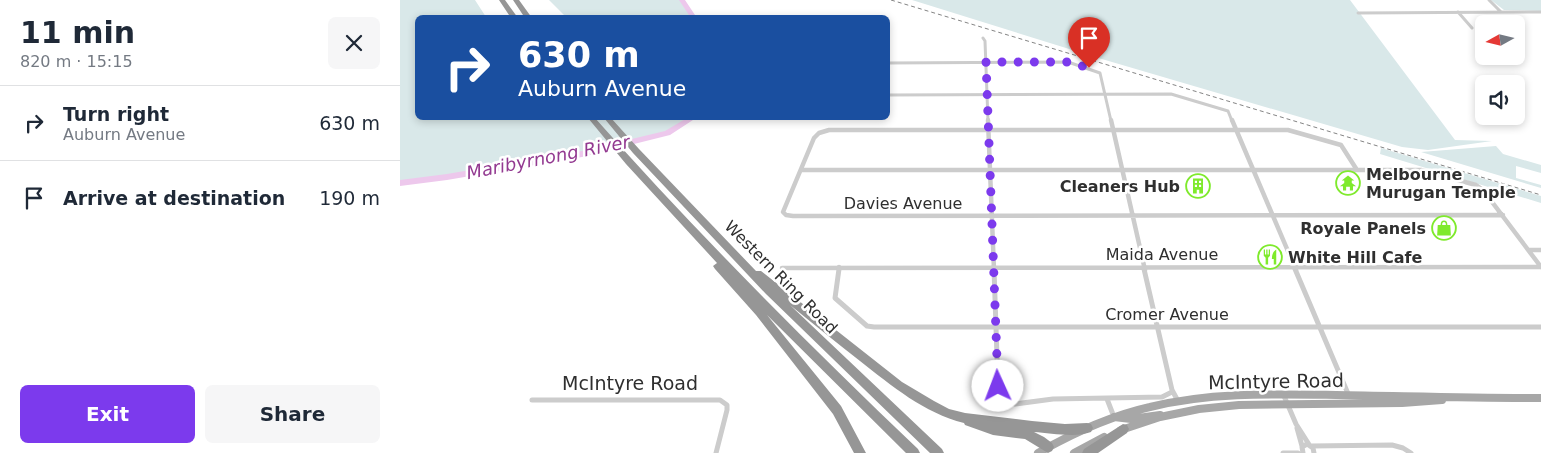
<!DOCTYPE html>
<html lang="en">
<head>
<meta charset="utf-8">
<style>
	:root { --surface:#fff; --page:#f6f6f7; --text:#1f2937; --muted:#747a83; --line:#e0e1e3; --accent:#7c3aed }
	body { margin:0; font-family:"DejaVu Sans",sans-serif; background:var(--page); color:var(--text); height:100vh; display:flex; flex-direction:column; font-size:19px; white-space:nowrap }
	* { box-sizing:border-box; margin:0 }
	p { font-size:16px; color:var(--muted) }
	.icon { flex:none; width:28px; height:28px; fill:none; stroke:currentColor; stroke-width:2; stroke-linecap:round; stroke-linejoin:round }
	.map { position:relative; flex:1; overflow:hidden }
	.drawer { display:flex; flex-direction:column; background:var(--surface); width:400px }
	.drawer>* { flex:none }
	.hud { position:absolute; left:15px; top:15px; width:475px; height:105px; border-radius:8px; box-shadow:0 2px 8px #0003; background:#1a4fa0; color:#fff; overflow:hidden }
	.needle { width:32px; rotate:262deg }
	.fabs { position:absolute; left:1075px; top:15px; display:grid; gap:10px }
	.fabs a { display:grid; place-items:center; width:50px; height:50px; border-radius:8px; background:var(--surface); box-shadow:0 2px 8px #0003; font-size:25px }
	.pin { position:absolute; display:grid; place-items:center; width:42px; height:42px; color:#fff; margin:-51px -21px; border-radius:50% 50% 50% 0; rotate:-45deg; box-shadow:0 0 5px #0007 }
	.pin .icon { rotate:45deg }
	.me { position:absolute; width:55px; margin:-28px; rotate:358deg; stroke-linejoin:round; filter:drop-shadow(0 0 4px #0008) }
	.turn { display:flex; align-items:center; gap:18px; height:105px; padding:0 20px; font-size:22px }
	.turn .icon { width:65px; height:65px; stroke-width:2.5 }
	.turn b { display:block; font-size:35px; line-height:42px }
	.round { display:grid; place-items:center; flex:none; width:52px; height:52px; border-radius:8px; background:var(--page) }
	.overview { display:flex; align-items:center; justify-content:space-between; height:85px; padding:0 20px }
	h1 { font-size:30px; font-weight:700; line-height:38px }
	.primary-button { display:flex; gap:10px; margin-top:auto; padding:10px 20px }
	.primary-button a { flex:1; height:58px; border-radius:8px; background:var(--accent); color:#fff; font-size:20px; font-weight:700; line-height:58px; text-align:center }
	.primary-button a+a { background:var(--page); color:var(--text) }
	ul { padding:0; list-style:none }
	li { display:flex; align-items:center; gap:15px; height:75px; padding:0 20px; border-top:1px solid var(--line) }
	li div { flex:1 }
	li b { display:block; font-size:19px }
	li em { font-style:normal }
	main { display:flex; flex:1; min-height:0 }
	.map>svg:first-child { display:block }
	.green { fill:#d9e8e9 }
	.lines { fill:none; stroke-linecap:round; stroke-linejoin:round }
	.river { fill:#edc8ec; fill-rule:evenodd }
	.street-far2 { stroke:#ccc; stroke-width:3 }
	.street-far1 { stroke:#ccc; stroke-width:4.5 }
	.street { stroke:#ccc; stroke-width:5 }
	.primary { stroke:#a7a7a7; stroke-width:8 }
	.highway { fill:#969696; fill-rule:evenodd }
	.rail { stroke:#848484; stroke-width:1; stroke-dasharray:4 3; stroke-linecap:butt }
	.route { stroke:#7c3aed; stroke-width:9; stroke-dasharray:0 16.2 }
	.labels { text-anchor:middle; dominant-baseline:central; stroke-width:5; stroke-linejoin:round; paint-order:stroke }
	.poi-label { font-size:16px; font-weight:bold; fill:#2f2f2f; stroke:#fff; text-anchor:start }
	.street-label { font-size:16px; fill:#2f2f2f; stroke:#fff }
	.water-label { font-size:18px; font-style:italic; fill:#933a91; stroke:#fff }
	.near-street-label { font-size:19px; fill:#2f2f2f; stroke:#fff }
</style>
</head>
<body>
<main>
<section class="drawer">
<div class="overview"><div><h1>11 min</h1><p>820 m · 15:15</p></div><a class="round"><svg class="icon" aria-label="close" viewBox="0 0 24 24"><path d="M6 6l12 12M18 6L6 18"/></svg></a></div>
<ul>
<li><svg class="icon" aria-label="right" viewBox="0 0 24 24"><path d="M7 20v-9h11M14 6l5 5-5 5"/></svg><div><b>Turn right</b><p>Auburn Avenue</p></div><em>630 m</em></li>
<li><svg class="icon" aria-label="arrive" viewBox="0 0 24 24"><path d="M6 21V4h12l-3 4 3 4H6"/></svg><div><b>Arrive at destination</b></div><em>190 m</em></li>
</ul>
<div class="primary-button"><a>Exit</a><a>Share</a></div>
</section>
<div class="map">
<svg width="1141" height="453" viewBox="0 0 1141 453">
	<rect width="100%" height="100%" fill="#fff"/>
	<path class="green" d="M0 0H75L86 17 18 18V118H292L267 133 182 154 47 177 0 183Z
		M149 0H282L294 17H166Z
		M512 0H950L1055 140 1092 141 1028 150 1002 147 695 57Z
		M1091 0H1141V11L1104 10Z
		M1096 146 1103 154 1141 165V173L1116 166V178L1141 185V188L1021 152Z
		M981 148 1141 196V203L980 154Z"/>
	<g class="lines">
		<path class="river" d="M279 0H285L297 18H291Z
			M287 118H296L270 135 182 157 47 180 0 186V180L47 174 182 151 265 131Z"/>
		<path class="street-far2" d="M1089 0 1101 12
			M1058 12 1072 28
			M958 13 1141 12
			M583 38 585 41 588 121
			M488 63 668 62 700 73 711 121
			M488 95 771 94 828 111 832 121"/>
		<path class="street-far1" d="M588 120 594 270
			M711 120 745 270
			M832 120 896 270
			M401 170H1021L1076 185 1083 190 1141 267
			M957 170 941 145 888 130H429L419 133 414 138 383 212 386 215 393 216 1103 215
			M1129 250H1141
			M382 268 1141 267
			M439 270V267"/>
		<path class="street" d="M439 269 435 298 467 326 474 327H1141
			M594 269 598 386 599 394 603 401 615 404 653 399 762 397 772 392
			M744 269 772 390 778 401
			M895 269 949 396
			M884 396 896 424 910 446
			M707 399 714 417
			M132 400H320L327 405V410L316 453
			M897 428 902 446
			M911 446 992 445 1003 448 1011 453
			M883 453H898
			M903 453 902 447 907 444 913 448 914 453"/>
		<path class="primary" d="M714 417 731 419 760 415
			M721 430 760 417 799 409 839 405 1002 403 1042 400
			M638 453C673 433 710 416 750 407 810 392 874 394 936 395 1004 396 1073 398 1141 398
			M674 453 704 437"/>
		<path class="highway" d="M99 0H105L118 18H111Z
			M113 0H119L132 18H125Z
			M188 118H195C297 233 406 342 518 449L520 453H506L367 315 441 406 466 453H454L433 414 356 315 315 269 313 266 317 263 226 164Z
			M204 118H211L239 149 356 271H361L502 382 534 401 549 409 565 413 632 421 665 424 687 423 691 424 693 428 691 432C676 438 650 433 634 432L644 437 652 443 654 447 652 451 648 453 625 439 593 435 565 425 564 423C524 413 492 386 460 361 436 342 413 324 390 305L542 449 544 453H530L366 294 233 153Z
			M723 424 727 425 729 429 727 433 698 453H682L684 449Z"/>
		<path class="rail" d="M491 0 1141 195"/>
	</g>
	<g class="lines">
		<path class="route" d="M598 386 586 62H668L689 68"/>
	</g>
	<defs>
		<g id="temple-ring" transform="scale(1.25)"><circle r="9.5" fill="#fff" stroke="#7fea2c" stroke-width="1.5"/><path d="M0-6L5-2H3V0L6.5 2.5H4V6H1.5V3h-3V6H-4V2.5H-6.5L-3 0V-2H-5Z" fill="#7fea2c"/></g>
		<g id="building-ring" transform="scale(1.25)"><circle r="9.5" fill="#fff" stroke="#7fea2c" stroke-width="1.5"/><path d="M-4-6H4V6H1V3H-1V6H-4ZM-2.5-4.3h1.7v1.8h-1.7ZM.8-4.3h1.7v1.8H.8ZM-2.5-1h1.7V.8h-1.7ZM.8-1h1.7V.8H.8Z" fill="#7fea2c"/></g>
		<g id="shop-ring" transform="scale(1.25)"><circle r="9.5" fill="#fff" stroke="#7fea2c" stroke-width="1.5"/><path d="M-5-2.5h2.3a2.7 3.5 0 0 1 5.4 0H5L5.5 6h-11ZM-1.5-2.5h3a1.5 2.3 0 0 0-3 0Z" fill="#7fea2c"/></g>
		<g id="restaurant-ring" transform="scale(1.25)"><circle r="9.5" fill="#fff" stroke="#7fea2c" stroke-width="1.5"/><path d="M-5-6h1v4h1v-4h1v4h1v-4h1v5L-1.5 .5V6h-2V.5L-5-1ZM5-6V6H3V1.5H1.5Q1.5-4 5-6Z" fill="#7fea2c"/></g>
	</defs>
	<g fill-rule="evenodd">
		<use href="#temple-ring" x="948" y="183"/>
		<use href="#building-ring" x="798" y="186"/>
		<use href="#shop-ring" x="1044" y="228"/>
		<use href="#restaurant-ring" x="870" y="257"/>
	</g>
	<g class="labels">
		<g class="poi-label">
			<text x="966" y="174">Melbourne<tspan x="966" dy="18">Murugan Temple</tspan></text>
			<text x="780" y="186" text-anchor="end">Cleaners Hub</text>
			<text x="1026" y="228" text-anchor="end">Royale Panels</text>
			<text x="888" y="257">White Hill Cafe</text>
		</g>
		<g class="street-label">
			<text x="503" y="203">Davies Avenue</text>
			<text x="762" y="254">Maida Avenue</text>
			<text transform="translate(381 277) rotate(45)">Western Ring Road</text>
			<text x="767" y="314">Cromer Avenue</text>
		</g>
		<g class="water-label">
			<text transform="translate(148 157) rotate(-11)">Maribyrnong River</text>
		</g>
		<g class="near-street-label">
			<text transform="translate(876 381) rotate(-1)">McIntyre Road</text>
			<text x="230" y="383">McIntyre Road</text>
		</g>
	</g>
</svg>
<div class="fabs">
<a><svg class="needle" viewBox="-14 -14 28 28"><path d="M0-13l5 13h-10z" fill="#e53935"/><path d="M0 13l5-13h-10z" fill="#747a83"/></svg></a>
<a><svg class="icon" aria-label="sound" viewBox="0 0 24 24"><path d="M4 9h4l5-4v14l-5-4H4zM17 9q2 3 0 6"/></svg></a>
</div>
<div class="pin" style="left:689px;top:68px;background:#d93025"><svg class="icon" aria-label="arrive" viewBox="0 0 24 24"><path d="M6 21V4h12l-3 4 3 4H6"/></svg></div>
<svg class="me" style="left:598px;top:386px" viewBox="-20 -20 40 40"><circle r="19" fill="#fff"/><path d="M0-13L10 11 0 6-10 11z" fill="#7c3aed"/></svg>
<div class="hud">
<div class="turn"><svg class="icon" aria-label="right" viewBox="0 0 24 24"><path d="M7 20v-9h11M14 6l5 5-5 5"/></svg><div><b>630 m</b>Auburn Avenue</div></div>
</div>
</div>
</main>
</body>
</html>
